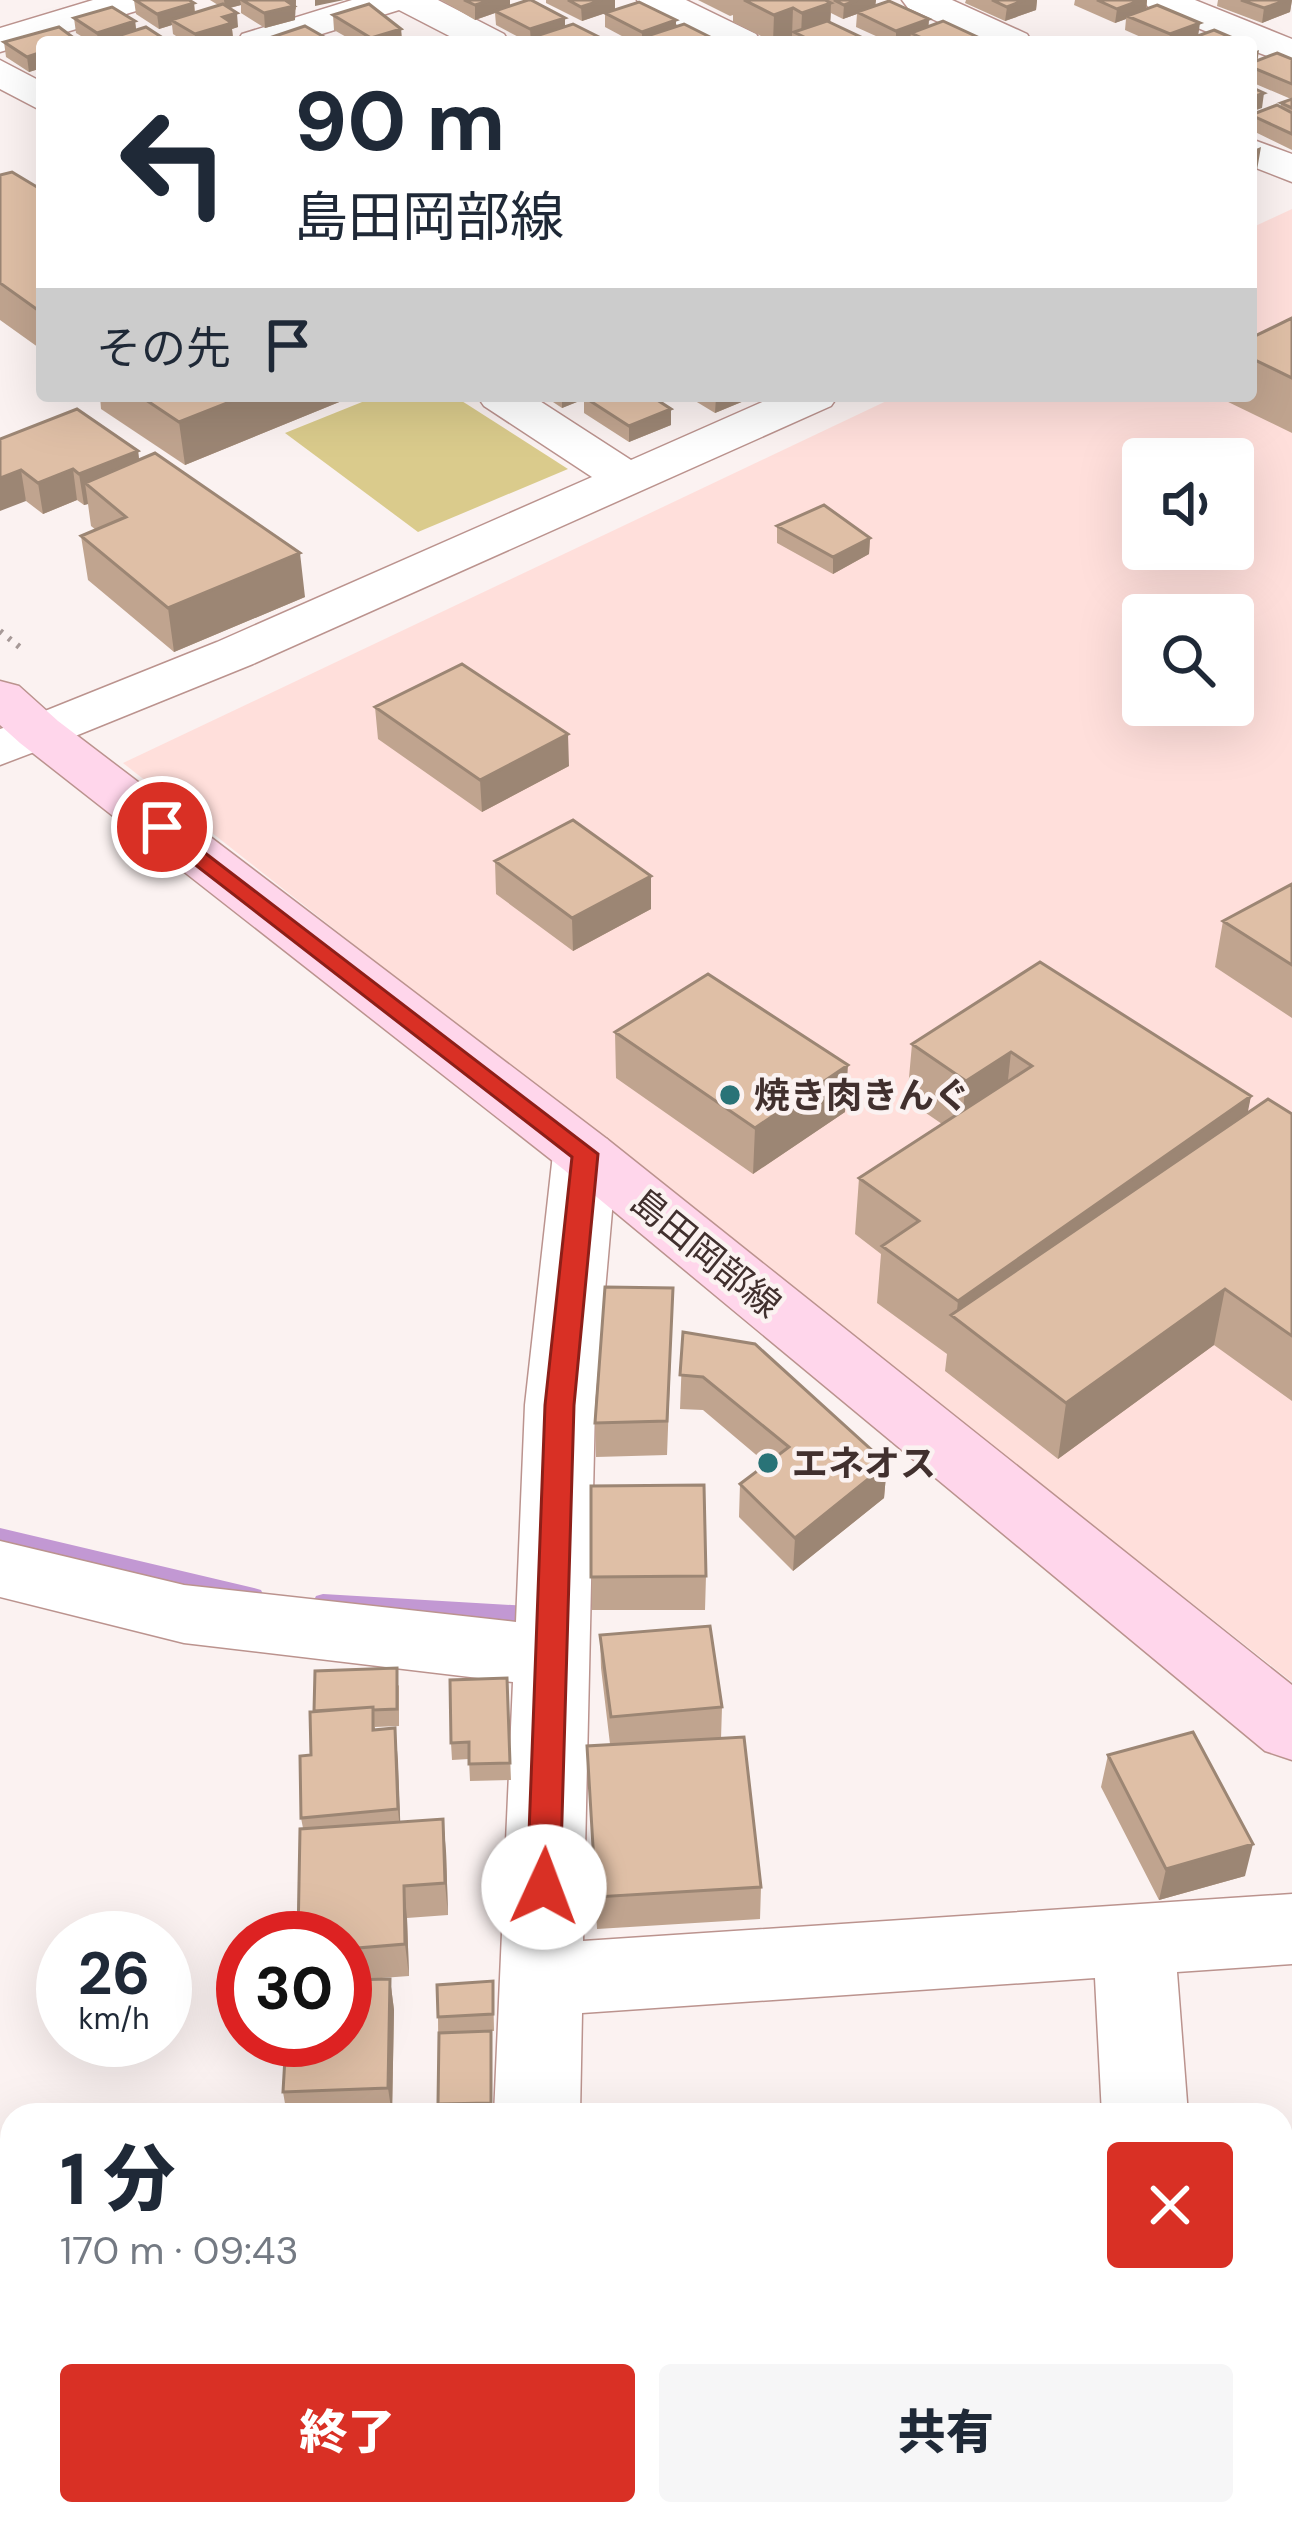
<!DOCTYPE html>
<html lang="ja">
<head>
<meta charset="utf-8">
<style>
	:root { --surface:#fff; --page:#f6f6f7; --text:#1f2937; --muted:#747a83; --accent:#d93025 }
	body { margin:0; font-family:"DM Sans","Noto Sans JP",sans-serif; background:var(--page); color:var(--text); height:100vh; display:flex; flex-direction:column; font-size:45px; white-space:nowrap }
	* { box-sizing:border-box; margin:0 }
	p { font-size:39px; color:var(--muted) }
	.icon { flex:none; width:66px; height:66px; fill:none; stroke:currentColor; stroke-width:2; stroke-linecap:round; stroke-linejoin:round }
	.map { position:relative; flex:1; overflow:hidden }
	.panel { position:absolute; left:0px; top:2103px; width:1293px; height:423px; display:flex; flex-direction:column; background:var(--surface); border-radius:36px 36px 0 0; box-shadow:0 12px 48px #0002 }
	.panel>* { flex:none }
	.top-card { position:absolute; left:36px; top:36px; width:1221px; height:366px; border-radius:12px; box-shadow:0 12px 48px #0002; background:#fff; color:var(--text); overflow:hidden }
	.controls { position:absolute; left:1122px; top:438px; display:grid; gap:24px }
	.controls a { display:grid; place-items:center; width:132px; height:132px; border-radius:12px; background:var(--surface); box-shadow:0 12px 48px #0002; font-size:60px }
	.speed { position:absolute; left:36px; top:1911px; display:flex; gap:24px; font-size:60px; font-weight:700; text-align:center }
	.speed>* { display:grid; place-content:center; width:156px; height:156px; border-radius:50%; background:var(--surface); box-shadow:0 12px 48px #0002; line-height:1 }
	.speed small { font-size:30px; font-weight:400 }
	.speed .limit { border:18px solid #d22; background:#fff; color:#111 }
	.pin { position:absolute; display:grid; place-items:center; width:102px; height:102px; color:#fff; margin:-51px; border:6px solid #fff; border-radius:50%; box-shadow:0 3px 12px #0007 }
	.me { position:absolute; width:132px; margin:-66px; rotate:2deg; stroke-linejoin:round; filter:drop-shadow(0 0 9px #0008) }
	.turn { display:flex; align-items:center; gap:42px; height:252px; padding:0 60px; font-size:54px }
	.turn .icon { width:156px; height:156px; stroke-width:2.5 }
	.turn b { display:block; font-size:84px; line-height:102px }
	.then { display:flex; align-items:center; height:114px; padding:0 60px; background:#0003; gap:24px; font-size:45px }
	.round { display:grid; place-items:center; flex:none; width:126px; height:126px; border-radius:12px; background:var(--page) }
	.headline { display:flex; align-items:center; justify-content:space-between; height:204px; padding:0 60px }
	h1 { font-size:72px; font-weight:800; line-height:90px }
	.action { display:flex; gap:24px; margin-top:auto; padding:24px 60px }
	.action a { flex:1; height:138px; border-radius:12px; background:var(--accent); color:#fff; font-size:48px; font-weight:800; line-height:138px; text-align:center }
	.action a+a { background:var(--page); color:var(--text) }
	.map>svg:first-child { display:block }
	.built { fill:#ffdfdb; fill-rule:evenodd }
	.green { fill:#dacb8c }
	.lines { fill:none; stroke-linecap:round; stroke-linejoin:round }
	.stream { fill:#c298d3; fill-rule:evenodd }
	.minor-casing { stroke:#bb938e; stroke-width:3 }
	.tertiary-casing { stroke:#bb938e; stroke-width:3 }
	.secondary-casing { stroke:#bb938e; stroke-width:3 }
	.path { stroke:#a69997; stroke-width:6; stroke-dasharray:3 8; stroke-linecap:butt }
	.minor { fill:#fff; fill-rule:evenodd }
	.tertiary { fill:#fff; fill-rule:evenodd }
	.secondary { fill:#ffd6eb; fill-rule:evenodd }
	.wall { fill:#c0a48f }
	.shaded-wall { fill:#9c8674 }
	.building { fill:#dfbfa6; stroke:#9c8674; stroke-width:3 }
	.route { fill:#d93025; stroke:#8d1f18; stroke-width:3 }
	.poi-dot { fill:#297377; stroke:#fbf2f1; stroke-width:4.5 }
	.labels { text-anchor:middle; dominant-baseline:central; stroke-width:9; stroke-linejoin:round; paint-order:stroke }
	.poi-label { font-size:36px; font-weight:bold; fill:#41302e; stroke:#fbf2f1; text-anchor:start }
	.street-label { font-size:36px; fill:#41302e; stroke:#fbf2f1 }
</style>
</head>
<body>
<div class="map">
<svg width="1292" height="2524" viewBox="0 0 1292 2524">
	<rect width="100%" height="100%" fill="#fbf2f1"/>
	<path class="built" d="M1292 209V1682L123 763 897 396H1251V228ZM1143 459H1233V549H1143ZM1143 615H1233V705H1143Z"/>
	<path class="green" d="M377 396H454L568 469 418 532 285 433Z"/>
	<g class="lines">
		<path class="stream" d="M0 1528 254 1588 261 1590 264 1596 261 1602 254 1604 0 1544Z
			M323 1594 528 1606 535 1608 538 1614 535 1620 528 1622 323 1610 316 1608 313 1602 316 1596Z"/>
		<g class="minor-casing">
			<path id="minor" d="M93 0H152L146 8 0 52V28Z
				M352 0H438L504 34 509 42H461L399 10 296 42H237L242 34Z
				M637 0H686L756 34 761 42H712L643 8Z
				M902 0H952L1027 34 1032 42H982L908 8Z
				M1143 0H1195L1292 39V65L1251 50V42H1232L1149 8Z
				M0 60 42 82V111L0 89Z
				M1251 139 1292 154V182L1251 166Z
				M477 396H532L631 460 776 396H838L831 406 253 664 58 743 39 748 20 743 12 732 20 721 217 642 592 477 484 406Z
				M585 1132 607 1139 617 1154 595 1405 583 1941 1292 1894V1964L1177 1972 1188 2115H1102L1095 1978 582 2013 580 2115H494L513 1682 184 1643 0 1597V1541L184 1585 516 1622 525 1405 553 1154 563 1139Z
				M475 2514H569V2524H475Z
				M1122 2514H1216L1217 2524H1123Z"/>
		</g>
		<g class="tertiary-casing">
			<path id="tertiary" d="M39 716 58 721 66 732 58 743 0 765V729Z"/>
		</g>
		<g class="secondary-casing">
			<path id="secondary" d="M0 681 19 686 58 721 607 1139 1292 1685V1760L1265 1751 563 1169 20 743 0 725Z"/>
		</g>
		<path class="path" d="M0 631 22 649"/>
		<use href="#minor" class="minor"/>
		<use href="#tertiary" class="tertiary"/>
		<use href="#secondary" class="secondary"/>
	</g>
	<path class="wall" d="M134 0 194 3 195 13 218 5 210 0H296V9L295 10V20L265 28 241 13V5L230 8 238 27 232 29 233 38 219 42H185L173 34 172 25 159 29 136 14Z
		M441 0H510V6L609 42H528L496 25 495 13 475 20Z
		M546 0H615V10L676 20V27L720 42H633L605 27V13L582 21 546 3Z
		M698 0H876L875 6 929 19 928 26 984 40 983 42H910V40L889 42 856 27 857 14 843 19 831 13 830 22 867 40V42H794V37L792 36 773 42 733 22V15L730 16Z
		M966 0H1037L1036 10 1005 21 965 3Z
		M1075 0H1147L1146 9 1198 36 1242 42H1192V40L1186 42H1152L1125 30 1126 19 1115 23 1074 5Z
		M1218 0H1292L1290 12 1262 23 1217 6Z
		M333 15 401 29 402 42H355L334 30Z
		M74 18 135 21 136 31 169 42H91L76 33Z
		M78 41 42 42V68L29 72 6 57 4 42Z
		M1251 46 1258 60 1292 59V150L1251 130V115L1281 107V103L1291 99 1251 82Z
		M0 175 42 190V350L0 320Z
		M1292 318V433L1222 399 1223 396H1251V338Z
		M100 396H354L185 465 101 409Z
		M544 396H651L671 425 629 442 584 413V399L562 408Z
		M687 396H756L715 413Z
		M0 439 138 451 139 460 305 597 174 652 88 580 81 536 96 530 91 526 88 504 84 505 77 500 43 514 26 501Z
		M777 526 870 538 869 554 833 574 777 543Z
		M375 707 569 766 482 812 378 739Z
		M495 861 651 909 573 951 496 894Z
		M1292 884V1018L1215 967 1223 921Z
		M1040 962 1251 1096 1247 1112 1292 1114V1401L1214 1345 1058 1459 945 1371 947 1354 877 1303 881 1254 855 1234 859 1178 942 1124 907 1100 912 1044Z
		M615 1032 845 1112 753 1174 616 1078Z
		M672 1322 667 1455 596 1457 595 1423Z
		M683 1332 887 1464 884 1498 793 1571 739 1517 740 1484 767 1464 703 1410 680 1409Z
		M591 1486 706 1576 705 1610H592Z
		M600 1635 722 1707 721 1739 761 1887 760 1919 597 1929 587 1746 610 1744 601 1668Z
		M507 1678 511 1780 470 1781 469 1759 452 1760 451 1743Z
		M399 1685V1726L375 1727V1730L395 1728 400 1822 446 1851 448 1915 407 1918 409 1976 354 1980 390 1979 394 2010 392 2115H287L283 2092 345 2040V1938L303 1828 301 1818 311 1755Z
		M1108 1755 1245 1876 1159 1900 1101 1787Z
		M493 1981 494 2031H491L492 2115H439L438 2017Z"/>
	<path class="shaded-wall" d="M224 0H240L241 5 225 9Z
		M284 0H296L295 20 265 28 264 13Z
		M315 0H344L315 6Z
		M492 0H510V9L495 11V13L475 20V5Z
		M602 0H615V10L582 21 581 7Z
		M858 0H876L875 8 857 12V14L843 19 844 5Z
		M1025 0H1037L1036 10 1005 21 1007 7Z
		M1141 0H1147L1146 12 1127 16 1126 19 1115 23 1117 9Z
		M1287 0H1292L1290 12 1262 23 1264 8Z
		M194 3 195 17 171 20 172 25 159 29 157 14Z
		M831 3 830 30 801 35 802 13Z
		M793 8 792 36 773 42 774 15Z
		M237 13 238 27 232 29 233 38 219 42H195V34L223 17Z
		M565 18V32L539 35V41L531 42 530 29Z
		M929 19 928 34 911 33 910 40 896 42V31Z
		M676 20V35H650V42H642V32Z
		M135 21 137 36 108 39 109 42H98L97 33Z
		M1200 23 1198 37 1186 42H1169L1170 34Z
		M401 29 402 42H372L371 38Z
		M1259 50 1257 64 1251 67V53Z
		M42 52V68L29 72 27 57Z
		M1264 93 1262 108 1251 112V98Z
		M1261 147 1256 176 1251 178V151Z
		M245 396H354L185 465 179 422Z
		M562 396H592L562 408Z
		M718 396H756L715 413 716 397Z
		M671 409V425L629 442V426Z
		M138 451 142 482 85 483 88 504 84 505 79 474Z
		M73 469 77 500 43 514 38 483Z
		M21 470 26 501 0 511V478Z
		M870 538 869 554 833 574V557Z
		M300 553 305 597 174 652 168 608Z
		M568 734 569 766 482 812 480 780Z
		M651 876V909L573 951 572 918Z
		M1011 1052 1005 1108 960 1137 966 1081Z
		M848 1065 845 1112 753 1174 755 1128Z
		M1251 1096 1240 1152 956 1319 958 1301Z
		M1225 1289 1214 1345 1058 1459 1066 1403Z
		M887 1464 884 1498 793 1571 795 1538Z
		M395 1728 398 1761 401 1842 398 1809Z
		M443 1819 446 1851 448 1915 445 1883Z
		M1253 1844 1245 1876 1159 1900 1166 1869Z
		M404 1886 407 1918 409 1976 405 1944Z
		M390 1979 394 2010 392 2115 388 2088Z"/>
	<path class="building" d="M135 0H189L194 3 157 14Z
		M242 0H285L294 6 264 13Z
		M464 0H492L475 5Z
		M528 0H531L565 18 530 29 495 11Z
		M568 0H602L581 7Z
		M744 0H825L831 3 802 13 793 8 774 15Z
		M834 0H858L844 5Z
		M992 0H1025L1007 7Z
		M1097 0H1141L1117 9Z
		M1241 0H1287L1264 8Z
		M889 1 929 19 896 31 857 12Z
		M639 2 676 20 642 32 605 13Z
		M223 4 237 13 223 17 232 23 195 34 171 20Z
		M369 4 401 29 371 38 333 15Z
		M1157 5 1200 23 1170 34 1127 16Z
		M112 7 135 21 97 33 74 18Z
		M827 21 867 40 860 42H814L794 32Z
		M943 21 984 40 978 42H931L911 33Z
		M573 24 609 42H552L539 35Z
		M684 24 720 42H663L650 35Z
		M305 26 333 42H277L269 38Z
		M59 27 78 41 42 42V52L27 57 4 42Z
		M146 27 169 42H113L108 39Z
		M1214 30 1242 42H1201L1192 38Z
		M1277 53 1292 59V84L1251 67V63Z
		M1251 87 1264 93 1251 98Z
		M1292 99V108L1281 103Z
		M1277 105 1292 113V134L1251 115Z
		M12 172 42 190V313L0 283V175Z
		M1292 318V378L1251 358V338Z
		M140 396H245L179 422Z
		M587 396H651L671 409 629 426 584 397Z
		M77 409 138 451 79 474 73 469 38 483 21 470 0 478V439Z
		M155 453 300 553 168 608 81 536 126 517 85 483Z
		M824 505 870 538 833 557 777 526Z
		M462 664 568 734 480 780 375 707Z
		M573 820 651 876 572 918 495 861Z
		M1292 884V965L1223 921Z
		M1040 962 1251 1096 958 1301 882 1246 919 1221 859 1178 1032 1066 1011 1052 966 1081 912 1044Z
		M708 974 848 1065 755 1128 615 1032Z
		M1268 1099 1292 1114V1336L1225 1289 1066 1403 951 1315Z
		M605 1287 673 1288 667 1421 595 1423Z
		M683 1332 755 1344 887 1464 795 1538 740 1484 789 1447 703 1377 680 1375Z
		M704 1485 706 1576 591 1577V1486Z
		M710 1626 722 1707 611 1717 600 1635Z
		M397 1668V1709L373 1710V1707L314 1711 315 1671Z
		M507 1678 510 1763 469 1764V1742L451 1743 450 1680Z
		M373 1707V1730L395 1728 398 1809 301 1818 300 1756 311 1755 310 1712Z
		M1193 1732 1253 1844 1166 1869 1108 1755Z
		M744 1737 761 1887 596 1897 587 1746Z
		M443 1819 445 1883 404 1886 405 1944 345 1949V1938H298L300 1829Z
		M390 1979 388 2088 283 2092 286 2040H345V1980Z
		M493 1981V2014L438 2017 437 1985Z
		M491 2031V2103L438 2104 439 2033Z
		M600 2514H711L712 2524H600Z"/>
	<path class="route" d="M162 820 598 1154 574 1405 560 1887 556 1897 544 1902 532 1897 527 1887 545 1405 572 1157 153 832V822Z"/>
	<g class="poi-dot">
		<circle cx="730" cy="1095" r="12"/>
		<circle cx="768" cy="1463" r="12"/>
	</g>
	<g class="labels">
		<g class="poi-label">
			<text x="754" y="1095">焼き肉きんぐ</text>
			<text x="792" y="1463">エネオス</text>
		</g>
		<g class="street-label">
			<text transform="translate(706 1253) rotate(39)">島田岡部線</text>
		</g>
	</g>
</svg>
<div class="controls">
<a><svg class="icon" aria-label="sound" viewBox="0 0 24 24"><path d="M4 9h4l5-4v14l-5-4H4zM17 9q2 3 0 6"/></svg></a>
<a><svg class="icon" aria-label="search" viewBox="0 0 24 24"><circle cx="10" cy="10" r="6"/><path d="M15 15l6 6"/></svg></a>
</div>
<div class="speed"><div>26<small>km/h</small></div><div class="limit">30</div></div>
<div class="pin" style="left:162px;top:827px;background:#d93025"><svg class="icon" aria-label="arrive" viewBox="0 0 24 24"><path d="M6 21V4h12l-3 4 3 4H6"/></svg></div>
<svg class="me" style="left:544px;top:1887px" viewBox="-20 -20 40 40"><circle r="19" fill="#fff"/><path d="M0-13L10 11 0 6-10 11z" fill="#d93025"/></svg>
<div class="top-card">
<div class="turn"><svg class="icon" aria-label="left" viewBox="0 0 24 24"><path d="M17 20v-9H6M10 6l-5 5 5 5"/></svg><div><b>90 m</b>島田岡部線</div></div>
<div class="then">その先<svg class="icon" aria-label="arrive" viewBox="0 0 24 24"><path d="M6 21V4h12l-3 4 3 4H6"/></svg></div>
</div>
<section class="panel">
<div class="headline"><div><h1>1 分</h1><p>170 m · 09:43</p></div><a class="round" style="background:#d93025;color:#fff"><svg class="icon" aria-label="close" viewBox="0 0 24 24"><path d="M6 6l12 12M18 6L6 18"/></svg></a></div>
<div class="action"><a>終了</a><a>共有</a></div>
</section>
</div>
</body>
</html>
